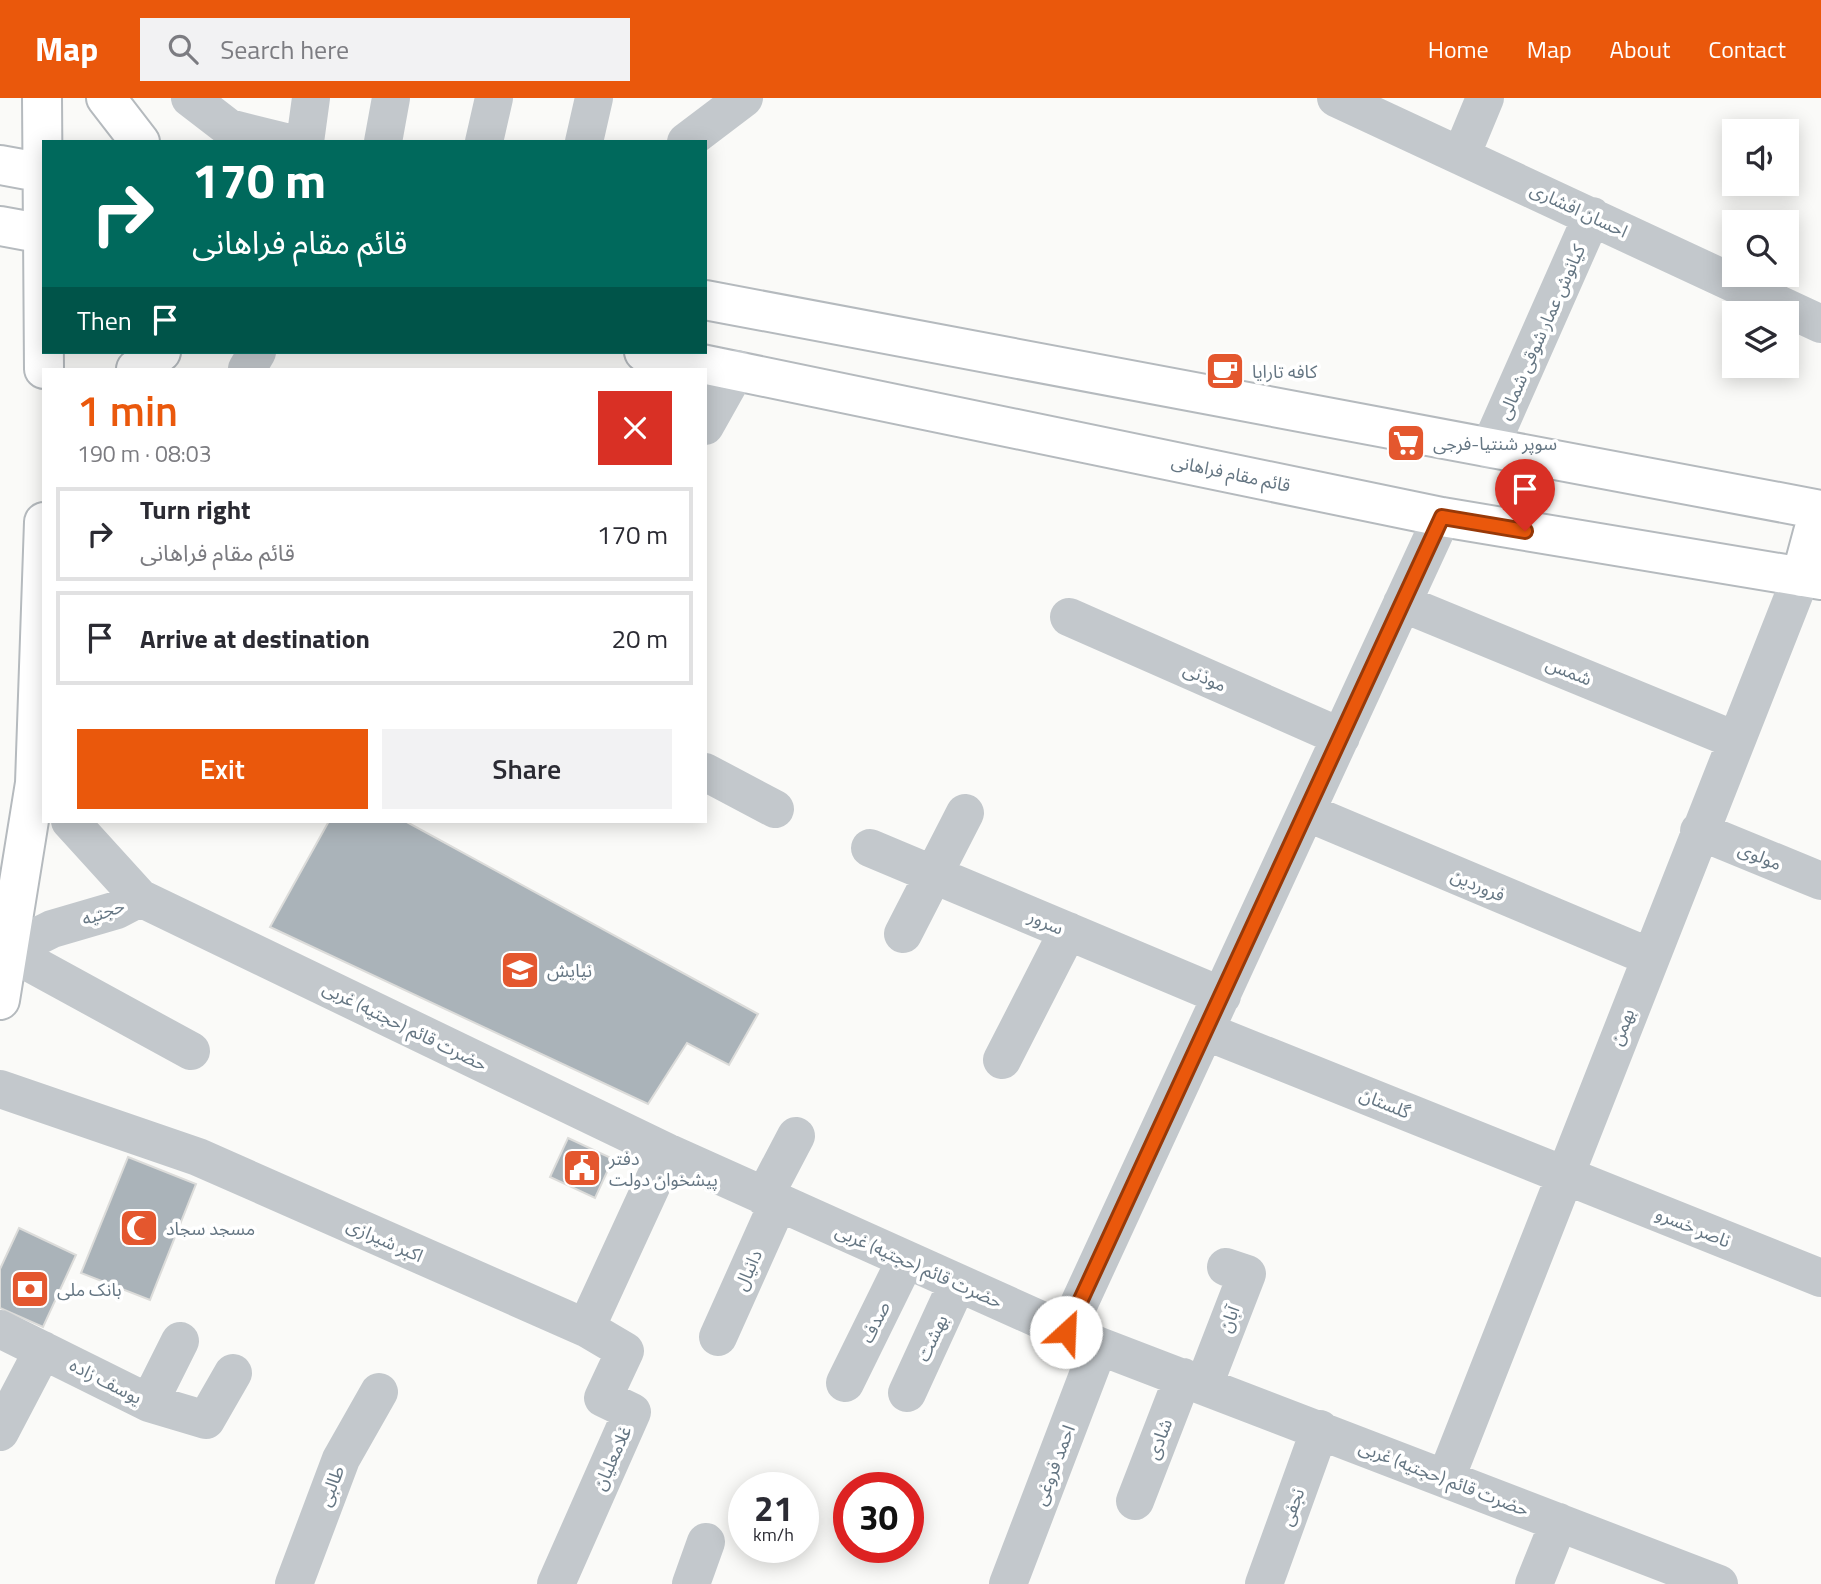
<!DOCTYPE html>
<html lang="en">
<head>
<meta charset="utf-8">
<style>
	:root { --surface:#fff; --page:#f2f2f3; --text:#2b2b33; --muted:#7c7c81; --line:#e1e1e2; --accent:#ea580c }
	body { margin:0; font-family:"Titillium Web","Noto Sans Arabic",sans-serif; background:var(--page); color:var(--text); height:100vh; display:flex; flex-direction:column; font-size:26px; white-space:nowrap }
	* { box-sizing:border-box; margin:0 }
	p { font-size:23px; color:var(--muted) }
	.icon { flex:none; width:38px; height:38px; fill:none; stroke:currentColor; stroke-width:2; stroke-linecap:round; stroke-linejoin:round }
	.map { position:relative; flex:1; overflow:hidden }
	.panel { position:absolute; left:42px; top:270px; width:665px; height:455px; display:flex; flex-direction:column; background:var(--surface); border-radius:0px; box-shadow:0 4px 18px #0003 }
	.panel>* { flex:none }
	.top-card { position:absolute; left:42px; top:42px; width:665px; height:214px; border-radius:0px; box-shadow:0 4px 18px #0003; background:#00695c; color:#fff; overflow:hidden }
	.buttons { position:absolute; left:1722px; top:21px; display:grid; gap:14px }
	.buttons a { display:grid; place-items:center; width:77px; height:77px; border-radius:0px; background:var(--surface); box-shadow:0 4px 18px #0003; font-size:35px }
	.speed { position:absolute; left:728px; top:1374px; display:flex; gap:14px; font-size:35px; font-weight:700; text-align:center }
	.speed>* { display:grid; place-content:center; width:91px; height:91px; border-radius:50%; background:var(--surface); box-shadow:0 4px 18px #0003; line-height:1 }
	.speed small { font-size:18px; font-weight:400 }
	.speed .limit { border:10px solid #d22; background:#fff; color:#111 }
	.pin { position:absolute; display:grid; place-items:center; width:60px; height:60px; color:#fff; margin:-72px -30px; border-radius:50% 50% 50% 0; rotate:-45deg; box-shadow:0 0 7px #0007 }
	.pin .icon { rotate:45deg }
	.me { position:absolute; width:77px; margin:-38px; rotate:25deg; stroke-linejoin:round; filter:drop-shadow(0 0 5px #0008) }
	.turn { display:flex; align-items:center; gap:24px; height:147px; padding:0 35px; font-size:32px }
	.turn .icon { width:91px; height:91px; stroke-width:2.5 }
	.turn b { display:block; font-size:49px; line-height:60px }
	.then { display:flex; align-items:center; height:66px; padding:0 35px; background:#0003; gap:14px; font-size:26px }
	.round { display:grid; place-items:center; flex:none; width:74px; height:74px; border-radius:0px; background:var(--page) }
	.overview { display:flex; align-items:center; justify-content:space-between; height:119px; padding:0 35px }
	h1 { font-size:42px; font-weight:600; line-height:52px; color:var(--accent) }
	.primary-button { display:flex; gap:14px; margin-top:auto; padding:14px 35px }
	.primary-button a { flex:1; height:80px; border-radius:0px; background:var(--accent); color:#fff; font-size:28px; font-weight:600; line-height:80px; text-align:center }
	.primary-button a+a { background:var(--page); color:var(--text) }
	ul { padding:0; list-style:none }
	li { display:flex; align-items:center; gap:21px; height:94px; margin:0 14px 10px; padding:0 21px; border:4px solid var(--line); border-radius:0px }
	li div { flex:1 }
	li b { display:block; font-size:26px }
	li em { font-style:normal }
	header { display:flex; align-items:center; gap:42px; box-sizing:border-box; height:98px; padding:0 35px; background:var(--accent); color:#fff }
	header strong { font-size:33px }
	nav { display:flex; gap:38px; margin-inline-start:auto; font-size:24px }
	.search { width:490px; height:63px; background:var(--page); display:flex; align-items:center; gap:18px; box-sizing:border-box; padding:0 24px; border-radius:0px; color:var(--muted); font-size:26px }
	.map>svg:first-child { display:block }
	.building { fill:#aab3b9; stroke:#dcdcda; stroke-width:2 }
	.lines { fill:none; stroke-linecap:round; stroke-linejoin:round }
	.major-casing { stroke:#b5babe; stroke-width:42 }
	.minor { stroke:#c3c8cc; stroke-width:38 }
	.major { stroke:#fff; stroke-width:38 }
	.route-casing { stroke:#983908; stroke-width:18 }
	.route { stroke:#ea580c; stroke-width:12 }
	.labels { text-anchor:middle; dominant-baseline:central; stroke-width:7; stroke-linejoin:round; paint-order:stroke }
	.street-label { font-size:18px; fill:#657683; stroke:#fff }
	.poi-label { font-size:18px; fill:#657683; stroke:#fff; text-anchor:start }
</style>
</head>
<body>
<header>
<strong>Map</strong>
<div class="search"><svg class="icon" aria-label="search" viewBox="0 0 24 24"><circle cx="10" cy="10" r="6"/><path d="M15 15l6 6"/></svg>Search here</div>
<nav><a>Home</a><a>Map</a><a>About</a><a>Contact</a></nav>
</header>
<div class="map">
<svg width="1821" height="1486" viewBox="0 0 1821 1486">
	<rect width="100%" height="100%" fill="#fafaf8"/>
	<path class="building" d="M329 723H405L758 916 729 967 687 945 648 1006 270 829Z
		M568 1040 613 1061 595 1100 550 1079Z
		M128 1059 196 1086 150 1202 81 1175Z
		M19 1130 76 1157 43 1229 0 1210V1171Z"/>
	<g class="lines">
		<g class="major-casing">
			<path id="major" d="M42 0 44 271
				M106 0 140 44
				M0 67 44 75
				M0 128 44 136
				M705 202 1821 412
				M644 254 1442 419 1821 482
				M136 271 161 254
				M1801 479 1819 412
				M0 902 35 685 44 424"/>
		</g>
		<path class="minor" d="M190 0 229 30 285 44
			M1336 0 1821 226
			M305 44 311 0
			M383 44 391 0
			M484 44 494 0
			M584 44 594 0
			M686 44 744 0
			M1461 58 1485 0
			M247 271 257 254
			M705 328 737 271
			M1489 351 1592 118
			M1402 505 1735 642
			M1069 519 1341 639
			M705 674 775 711
			M1306 714 1650 859
			M70 723 140 800 667 1054 1099 1248 1719 1486
			M1699 733 1821 783
			M870 750 1222 898
			M903 836 965 715
			M8 853 191 953
			M8 853 52 831 117 812 140 800
			M1205 933 1821 1180
			M1002 962 1068 833
			M0 991 198 1059 586 1230 667 1054
			M764 1099 796 1038
			M0 1231 149 1305 180 1243
			M1066 1234 1442 419
			M718 1239 778 1105
			M845 1285 905 1163
			M1204 1287 1247 1176 1226 1169
			M907 1295 957 1186
			M149 1305 206 1322 233 1275
			M0 1334 43 1252
			M1446 1380 1801 479
			M1135 1403 1183 1279
			M294 1486 341 1361 379 1294
			M556 1486 632 1314 603 1300 625 1253 586 1230
			M691 1486 706 1444
			M1008 1486 1099 1248
			M1264 1486 1320 1331
			M1534 1486 1559 1424"/>
		<use href="#major" class="major"/>
	</g>
	<g class="lines">
		<g class="route-casing">
			<path id="route" d="M1066 1234 1442 419 1525 433"/>
		</g>
		<use href="#route" class="route"/>
	</g>
	<defs>
		<g id="cafe-square" transform="scale(2.0125)"><rect x="-9" y="-9" width="18" height="18" rx="4" fill="#e4572e" stroke="#fff"/><path d="M-5.5-4.5H6V0H3Q3 3.5 0 3.5H-2.5Q-5.5 3.5-5.5 0ZM3-3.2v2h1.7v-2ZM-6 4.5H4V6H-6Z" fill="#fff"/></g>
		<g id="supermarket-square" transform="scale(2.0125)"><rect x="-9" y="-9" width="18" height="18" rx="4" fill="#e4572e" stroke="#fff"/><path d="M-6-5.5h2.5l.6 2H6L4.5 2H-2.5L-4.4-4H-6ZM-1.5 3.2a1.3 1.3 0 1 0 .1 0ZM3 3.2a1.3 1.3 0 1 0 .1 0Z" fill="#fff"/></g>
		<g id="school-square" transform="scale(2.0125)"><rect x="-9" y="-9" width="18" height="18" rx="4" fill="#e4572e" stroke="#fff"/><path d="M0-5L7-2L0 1L-7-2ZM-4 1L0 2.5L4 1V4Q0 6-4 4Z" fill="#fff"/></g>
		<g id="civic-square" transform="scale(2.0125)"><rect x="-9" y="-9" width="18" height="18" rx="4" fill="#e4572e" stroke="#fff"/><path d="M-.6-6.5H3V-4.5H.6V-3L4-1V1h2V6H-6V1h2V-1L-.6-3ZM-1.2 2.5V6h2.4V2.5Z" fill="#fff"/></g>
		<g id="mosque-square" transform="scale(2.0125)"><rect x="-9" y="-9" width="18" height="18" rx="4" fill="#e4572e" stroke="#fff"/><path d="M3.5-4.9A6 6 0 1 0 3.5 4.9A5 5 0 1 1 3.5-4.9Z" fill="#fff"/></g>
		<g id="bank-square" transform="scale(2.0125)"><rect x="-9" y="-9" width="18" height="18" rx="4" fill="#e4572e" stroke="#fff"/><path d="M-6-4H6V4H-6ZM0-2.3a2.3 2.3 0 1 0 0 4.6a2.3 2.3 0 1 0 0-4.6Z" fill="#fff"/></g>
	</defs>
	<g fill-rule="evenodd">
		<use href="#cafe-square" x="1225" y="273"/>
		<use href="#supermarket-square" x="1406" y="345"/>
		<use href="#school-square" x="520" y="872"/>
		<use href="#civic-square" x="582" y="1070"/>
		<use href="#mosque-square" x="139" y="1130"/>
		<use href="#bank-square" x="30" y="1191"/>
	</g>
	<g class="labels">
		<g class="street-label">
			<text transform="translate(1579 112) rotate(25)">احسان افشاری</text>
			<text transform="translate(1541 234) rotate(-66)">کیانوش عمار شوقی شمالی</text>
			<text transform="translate(1231 375) rotate(12)">قائم مقام فراهانی</text>
			<text transform="translate(1569 573) rotate(22)">شمس</text>
			<text transform="translate(1205 579) rotate(24)">موذنی</text>
			<text transform="translate(1760 758) rotate(22)">مولوی</text>
			<text transform="translate(1478 787) rotate(23)">فروردین</text>
			<text transform="translate(103 814) rotate(-20)">حجتیه</text>
			<text transform="translate(1046 824) rotate(23)">سرور</text>
			<text transform="translate(405 928) rotate(26)">حضرت قائم (حجتیه) غربی</text>
			<text transform="translate(1622 929) rotate(-69)">بهمن</text>
			<text transform="translate(1385 1005) rotate(22)">گلستان</text>
			<text transform="translate(1693 1129) rotate(22)">ناصر خسرو</text>
			<text transform="translate(385 1142) rotate(24)">اکبر شیرازی</text>
			<text transform="translate(919 1168) rotate(24)">حضرت قائم (حجتیه) غربی</text>
			<text transform="translate(748 1172) rotate(-66)">دانیال</text>
			<text transform="translate(1229 1221) rotate(-69)">آبان</text>
			<text transform="translate(875 1224) rotate(-64)">صدف</text>
			<text transform="translate(932 1240) rotate(-65)">بهشت</text>
			<text transform="translate(106 1283) rotate(27)">یوسف زاده</text>
			<text transform="translate(1159 1341) rotate(-69)">شادی</text>
			<text transform="translate(612 1360) rotate(-66)">غلامعلیان</text>
			<text transform="translate(1054 1367) rotate(-69)">احمد فروغی</text>
			<text transform="translate(1444 1380) rotate(21)">حضرت قائم (حجتیه) غربی</text>
			<text transform="translate(331 1388) rotate(-69)">طالبی</text>
			<text transform="translate(1292 1409) rotate(-70)">نجفی</text>
		</g>
		<g class="poi-label">
			<text x="1252" y="273">کافه تارایا</text>
			<text x="1433" y="345">سوپر شنتیا-فرجی</text>
			<text x="547" y="872">نیایش</text>
			<text x="609" y="1060">دفتر<tspan x="609" dy="21">پیشخوان دولت</tspan></text>
			<text x="166" y="1130">مسجد سجاد</text>
			<text x="57" y="1191">بانک ملی</text>
		</g>
	</g>
</svg>
<div class="buttons">
<a><svg class="icon" aria-label="sound" viewBox="0 0 24 24"><path d="M4 9h4l5-4v14l-5-4H4zM17 9q2 3 0 6"/></svg></a>
<a><svg class="icon" aria-label="search" viewBox="0 0 24 24"><circle cx="10" cy="10" r="6"/><path d="M15 15l6 6"/></svg></a>
<a><svg class="icon" aria-label="layers" viewBox="0 0 24 24"><path d="M12 4l9 5-9 5-9-5zM3 14l9 5 9-5"/></svg></a>
</div>
<div class="speed"><div>21<small>km/h</small></div><div class="limit">30</div></div>
<div class="pin" style="left:1525px;top:433px;background:#d93025"><svg class="icon" aria-label="arrive" viewBox="0 0 24 24"><path d="M6 21V4h12l-3 4 3 4H6"/></svg></div>
<svg class="me" style="left:1066px;top:1234px" viewBox="-20 -20 40 40"><circle r="19" fill="#fff"/><path d="M0-13L10 11 0 6-10 11z" fill="#ea580c"/></svg>
<div class="top-card">
<div class="turn"><svg class="icon" aria-label="right" viewBox="0 0 24 24"><path d="M7 20v-9h11M14 6l5 5-5 5"/></svg><div><b>170 m</b>قائم مقام فراهانی</div></div>
<div class="then">Then<svg class="icon" aria-label="arrive" viewBox="0 0 24 24"><path d="M6 21V4h12l-3 4 3 4H6"/></svg></div>
</div>
<section class="panel">
<div class="overview"><div><h1>1 min</h1><p>190 m · 08:03</p></div><a class="round" style="background:#d93025;color:#fff"><svg class="icon" aria-label="close" viewBox="0 0 24 24"><path d="M6 6l12 12M18 6L6 18"/></svg></a></div>
<ul>
<li><svg class="icon" aria-label="right" viewBox="0 0 24 24"><path d="M7 20v-9h11M14 6l5 5-5 5"/></svg><div><b>Turn right</b><p>قائم مقام فراهانی</p></div><em>170 m</em></li>
<li><svg class="icon" aria-label="arrive" viewBox="0 0 24 24"><path d="M6 21V4h12l-3 4 3 4H6"/></svg><div><b>Arrive at destination</b></div><em>20 m</em></li>
</ul>
<div class="primary-button"><a>Exit</a><a>Share</a></div>
</section>
</div>
</body>
</html>
